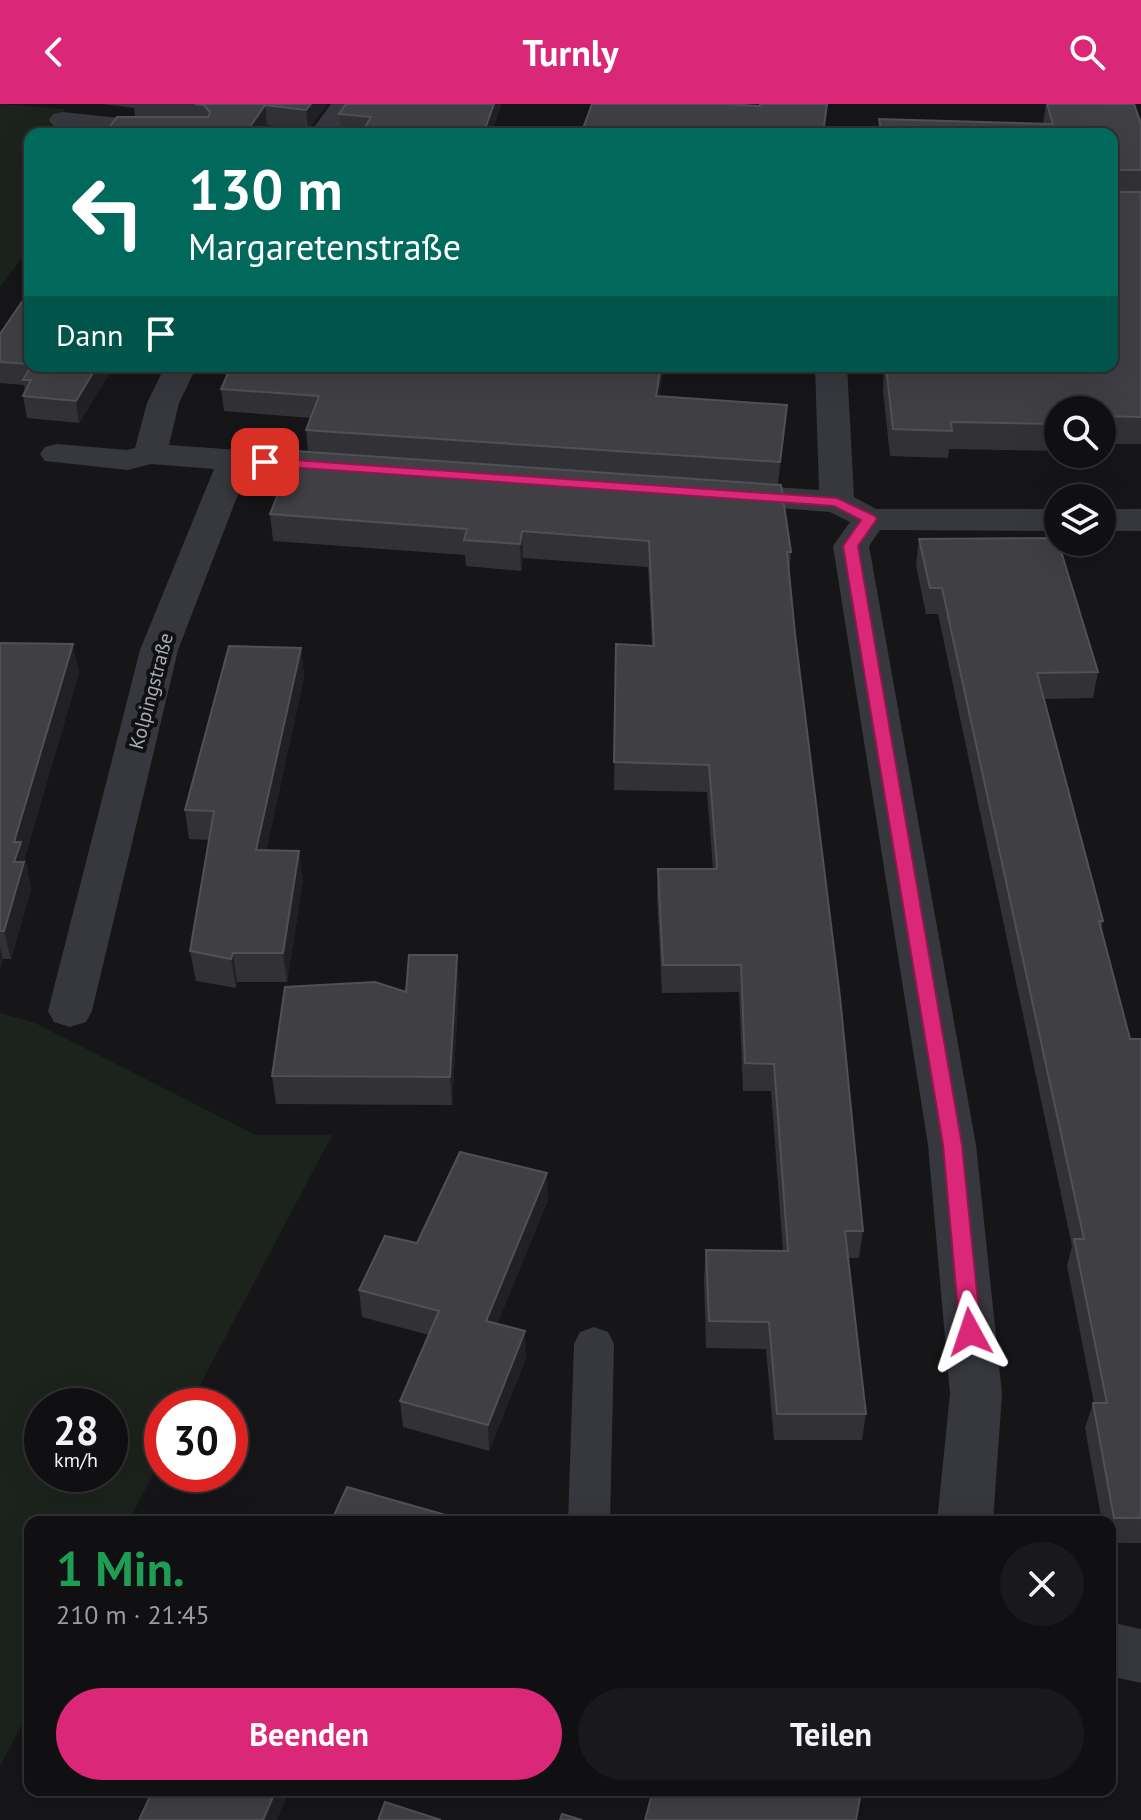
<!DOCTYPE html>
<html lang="de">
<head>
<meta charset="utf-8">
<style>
	:root { --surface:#101012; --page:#19191b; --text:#f1f3f6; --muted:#9c9d9f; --line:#303032; --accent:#db2777 }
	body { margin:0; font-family:"PT Sans",sans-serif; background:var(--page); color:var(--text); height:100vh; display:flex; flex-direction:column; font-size:30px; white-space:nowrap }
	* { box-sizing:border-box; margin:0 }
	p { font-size:26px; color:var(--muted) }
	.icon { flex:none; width:44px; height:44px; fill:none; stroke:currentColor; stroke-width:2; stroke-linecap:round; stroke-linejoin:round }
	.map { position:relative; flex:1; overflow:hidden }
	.sheet { position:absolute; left:24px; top:1412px; width:1092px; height:280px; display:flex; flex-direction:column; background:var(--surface); border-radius:16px; box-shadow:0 8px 32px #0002,0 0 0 2px var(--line) }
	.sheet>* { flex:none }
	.banner { position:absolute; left:24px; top:24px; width:1094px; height:244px; border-radius:16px; box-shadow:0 8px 32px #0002,0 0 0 2px var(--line); background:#00695c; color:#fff; overflow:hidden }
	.buttons { position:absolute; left:1044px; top:292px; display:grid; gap:16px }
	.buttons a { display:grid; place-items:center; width:72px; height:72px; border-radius:50%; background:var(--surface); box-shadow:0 8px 32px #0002,0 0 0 2px var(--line); font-size:40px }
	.speed { position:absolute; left:24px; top:1284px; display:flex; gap:16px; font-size:40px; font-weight:700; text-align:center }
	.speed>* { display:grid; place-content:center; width:104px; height:104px; border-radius:50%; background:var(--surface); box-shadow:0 8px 32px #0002,0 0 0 2px var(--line); line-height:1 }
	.speed small { font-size:20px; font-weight:400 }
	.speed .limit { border:12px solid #d22; background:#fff; color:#111 }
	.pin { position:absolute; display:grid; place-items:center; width:68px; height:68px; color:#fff; margin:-34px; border-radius:16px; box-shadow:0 4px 12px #0006 }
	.me { position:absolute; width:88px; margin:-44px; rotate:355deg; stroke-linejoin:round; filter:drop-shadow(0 0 6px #0008) }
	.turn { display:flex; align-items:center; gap:28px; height:168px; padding:0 32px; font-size:36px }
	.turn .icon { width:104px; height:104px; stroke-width:2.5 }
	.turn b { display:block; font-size:56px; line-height:68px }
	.then { display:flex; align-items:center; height:76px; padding:0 32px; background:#0003; gap:16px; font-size:30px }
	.round { display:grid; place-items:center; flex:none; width:84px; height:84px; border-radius:42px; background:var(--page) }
	.overview { display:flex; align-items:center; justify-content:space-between; height:136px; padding:0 32px }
	h1 { font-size:48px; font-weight:700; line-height:60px; color:#1e9e55 }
	.cta { display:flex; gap:16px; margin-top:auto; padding:16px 32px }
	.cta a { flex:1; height:92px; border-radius:48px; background:var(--accent); color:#fff; font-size:32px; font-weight:700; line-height:92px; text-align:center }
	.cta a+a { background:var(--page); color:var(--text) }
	header { display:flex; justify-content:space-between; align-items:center; height:104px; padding:0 32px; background:var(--accent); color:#fff; font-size:36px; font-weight:700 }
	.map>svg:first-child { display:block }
	.green { fill:#1c231d; fill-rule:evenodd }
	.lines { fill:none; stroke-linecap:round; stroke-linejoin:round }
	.service { fill:#37383d; fill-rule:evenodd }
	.minor { fill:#37383d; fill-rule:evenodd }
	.wall { fill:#323236 }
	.shaded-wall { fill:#212124 }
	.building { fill:#3f3f44; stroke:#4f5156; stroke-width:2 }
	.route { fill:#db2777; stroke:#8e194d; stroke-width:2 }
	.labels { text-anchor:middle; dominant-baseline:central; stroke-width:8; stroke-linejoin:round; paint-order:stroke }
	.street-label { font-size:20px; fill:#a8adb8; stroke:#111113 }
</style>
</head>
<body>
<header><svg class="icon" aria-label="back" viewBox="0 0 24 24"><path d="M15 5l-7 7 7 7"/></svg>Turnly<svg class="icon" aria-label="search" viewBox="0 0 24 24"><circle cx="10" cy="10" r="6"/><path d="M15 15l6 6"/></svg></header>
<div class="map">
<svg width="1141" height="1716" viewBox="0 0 1141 1716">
	<rect width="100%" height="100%" fill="#161618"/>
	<path class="green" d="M0 0 65 5 50 23 108 30H30V143L0 183Z
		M0 909 35 919 256 1031H332L189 1302H162V1353L128 1418H30V1605L0 1662ZM42 1302H110V1370H42Z"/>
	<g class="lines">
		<path class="service" d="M594 1223 608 1228 614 1240 610 1418H568L574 1240 580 1228Z"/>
		<path class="minor" d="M331 0H358L337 30H309Z
			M63 8 196 22 206 24 210 30H118L53 22 49 16 53 10Z
			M165 262H197L179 299 169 341 349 354 361 357 366 364 361 371 349 374 247 367 178 546 92 907 86 918 70 923 54 918 48 907 140 546 214 365 151 360 128 366 45 357 40 350 45 343 57 340 127 346 135 344 147 299Z
			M815 262H847L854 393 876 405H1058V427L880 426 869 442 976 1041 1002 1290 993 1418H937L950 1290 928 1041 833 442 850 418 830 408 725 400 713 397 708 390 713 383 725 380 819 386Z
			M1102 405H1141V427H1102Z
			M1110 1518 1141 1525V1579L1110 1572Z"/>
	</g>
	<path class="wall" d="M102 0H327L308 26 267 21 261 30H104L135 13 134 4Z
		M1046 0H1134L1141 20V340H1102V306H1058V347L949 345 948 354 890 352 883 287 884 262H1112V30H878L879 15 1043 20Z
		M339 10 491 30H341Z
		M30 186V262H114L79 319 27 314 23 292 25 288 24 281 0 279V230Z
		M231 262H664L659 292 785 323 778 380 308 348 306 326 311 314 224 307 221 285Z
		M295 347 791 448 789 471 863 1127 859 1154H848L866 1310 862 1336H774L766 1245 706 1244 704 1173 706 1146 783 1147 771 987H743L739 888 662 889 657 793 658 765H713L707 688 614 686 616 540 652 542 648 463 523 454 521 467 466 462 465 451 273 437 270 410Z
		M919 435 1098 568 1093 594 1044 595 1103 817 1101 825 1130 935H1141V1439H1110V1418H1102L1085 1324 1093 1299H1094L1067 1162 1072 1142 938 510H926L916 461Z
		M0 539 79 568 25 753 31 786 11 855H3L0 864Z
		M301 544 304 573 266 747 303 776 287 878H237L236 884 196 877 190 847 209 736 189 735 185 706Z
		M459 879 452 1001 276 1000 272 972 406 888Z
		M548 1096 497 1220 526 1254 489 1347 403 1323 400 1297 429 1231 362 1213 359 1186 417 1139Z"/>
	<path class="shaded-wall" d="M311 0H327L308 26 306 6Z
		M494 0H502L491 30H483Z
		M265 1 267 21 261 30H245Z
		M97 262H114L79 319 76 297Z
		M661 262H664L655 314 656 292Z
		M787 301 785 323 778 380 780 358Z
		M522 427 523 454 521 467 520 440Z
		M73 540 79 568 25 753 31 786 11 855 4 827 14 758V738Z
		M301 544 304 573 260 776 256 746Z
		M299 747 303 776 287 878 283 849Z
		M0 843 3 855 0 864Z
		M233 849 237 878 236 884 231 855Z
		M457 851 459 879 452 1001 450 973Z
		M547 1069 548 1096 487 1244 486 1217Z
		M525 1227 526 1254 489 1347 488 1321Z
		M276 1686H290L277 1716H263Z"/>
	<path class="building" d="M195 0H311L306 6 265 1 245 30H104L117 13H208L210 8 204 1Z
		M346 0H494L483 30H361L371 13 339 10Z
		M592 0H725L760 2V0H827L823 30H581Z
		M1047 0H1134L1141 20V66H1114V88H1141V313L1102 312V306H1058V320L951 318 952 327 893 325 886 262H1112V30H882L879 15 1053 20Z
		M30 186V260L0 258V230Z
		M31 262H97L76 297 23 292 31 276H23Z
		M231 262H661L656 292 787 301 780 358 306 326 319 292 221 285Z
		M295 347 781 381 791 448H787L795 530 840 893 863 1127H845L866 1310H777L769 1218 709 1217 706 1146 788 1147 774 960 745 959 741 861H663L658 765H716L717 762 709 661 614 658 616 540 654 542 649 437 522 427 520 440 464 436 467 425 270 410Z
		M1057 434 1098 568 1037 569 1103 817H1099L1130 935H1141V1414H1114L1093 1299H1107L1074 1135H1084L942 484H930L919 435Z
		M0 539 73 540 14 738H21L14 758H24L4 827H0Z
		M229 542 301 544 256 746 299 747 283 849H233L231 855 190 847 214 707 185 706Z
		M409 851H457L450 973 272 972 285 883 375 878 406 888Z
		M460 1048 547 1069 486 1217 525 1227 488 1321 400 1297 439 1207 359 1186 385 1132 417 1139Z
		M347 1383 449 1412 446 1418H331Z
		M153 1686H276L263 1716H139Z
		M653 1686H833L860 1694 856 1716H645Z
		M385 1698 441 1716H378Z
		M562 1710 582 1716H560Z"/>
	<path class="route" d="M265 354 837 394 875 412 877 415 858 442 962 1041 981 1228 978 1234 970 1237 963 1234 960 1228 943 1041 843 442 861 416 834 402 260 361V355Z"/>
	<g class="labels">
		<g class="street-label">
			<text transform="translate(151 587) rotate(-75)">Kolpingstraße</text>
		</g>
	</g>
</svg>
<div class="buttons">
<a><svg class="icon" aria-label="search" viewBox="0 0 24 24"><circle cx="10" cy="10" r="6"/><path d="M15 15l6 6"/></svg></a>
<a><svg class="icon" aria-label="layers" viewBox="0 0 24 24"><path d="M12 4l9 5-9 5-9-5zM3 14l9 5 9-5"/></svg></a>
</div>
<div class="speed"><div>28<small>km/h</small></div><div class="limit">30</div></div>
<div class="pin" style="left:265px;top:358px;background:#d93025"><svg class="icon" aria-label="arrive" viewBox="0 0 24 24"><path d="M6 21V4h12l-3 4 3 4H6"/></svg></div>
<svg class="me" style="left:970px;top:1228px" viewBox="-20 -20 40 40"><path d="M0-17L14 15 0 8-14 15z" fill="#db2777" stroke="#fff" stroke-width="4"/></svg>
<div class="banner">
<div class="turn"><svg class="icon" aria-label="left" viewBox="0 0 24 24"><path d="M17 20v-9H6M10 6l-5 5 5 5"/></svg><div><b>130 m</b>Margaretenstraße</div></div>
<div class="then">Dann<svg class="icon" aria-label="arrive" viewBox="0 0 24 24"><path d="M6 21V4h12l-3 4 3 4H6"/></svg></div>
</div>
<section class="sheet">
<div class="overview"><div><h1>1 Min.</h1><p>210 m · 21:45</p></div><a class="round"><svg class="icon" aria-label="close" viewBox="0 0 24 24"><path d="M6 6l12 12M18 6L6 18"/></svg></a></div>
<div class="cta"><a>Beenden</a><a>Teilen</a></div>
</section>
</div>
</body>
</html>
